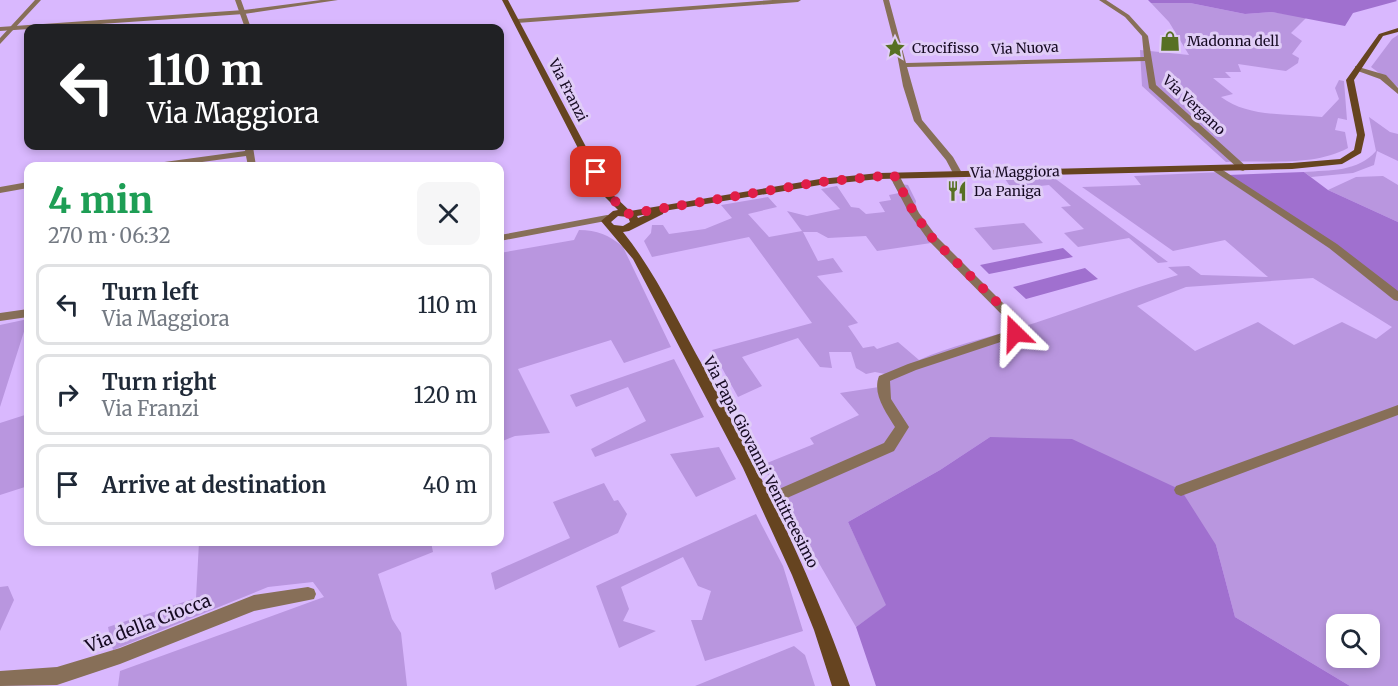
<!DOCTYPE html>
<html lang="en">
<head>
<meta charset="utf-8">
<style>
	:root { --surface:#fff; --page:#f6f6f7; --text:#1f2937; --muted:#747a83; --line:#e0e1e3 }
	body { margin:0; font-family:Merriweather,serif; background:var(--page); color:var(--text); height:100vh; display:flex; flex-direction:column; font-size:22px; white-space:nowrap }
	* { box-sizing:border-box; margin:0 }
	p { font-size:20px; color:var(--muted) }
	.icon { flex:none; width:33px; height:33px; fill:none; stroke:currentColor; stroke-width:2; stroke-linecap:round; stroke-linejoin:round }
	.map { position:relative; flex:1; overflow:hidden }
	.sheet { position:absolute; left:24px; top:162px; width:480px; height:384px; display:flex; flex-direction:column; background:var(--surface); border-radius:12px; box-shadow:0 3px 9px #0003 }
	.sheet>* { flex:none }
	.guide { position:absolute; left:24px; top:24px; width:480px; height:126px; border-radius:12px; box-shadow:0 3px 9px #0003; background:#202124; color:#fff; overflow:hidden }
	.fabs { position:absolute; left:1326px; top:614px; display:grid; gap:12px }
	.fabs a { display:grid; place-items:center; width:54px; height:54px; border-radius:12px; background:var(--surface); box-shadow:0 3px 9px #0003; font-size:30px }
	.pin { position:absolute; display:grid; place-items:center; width:51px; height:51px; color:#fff; margin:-26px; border-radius:12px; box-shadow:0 3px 9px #0006 }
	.me { position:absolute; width:66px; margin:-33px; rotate:338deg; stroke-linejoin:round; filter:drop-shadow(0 0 4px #0008) }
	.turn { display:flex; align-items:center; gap:21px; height:126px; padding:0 24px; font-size:27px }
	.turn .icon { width:78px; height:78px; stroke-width:2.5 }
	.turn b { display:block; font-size:42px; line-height:51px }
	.round { display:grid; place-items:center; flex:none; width:63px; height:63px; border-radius:12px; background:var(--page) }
	.overview { display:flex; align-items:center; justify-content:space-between; height:102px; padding:0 24px }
	h1 { font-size:36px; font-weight:800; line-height:45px; color:#1e9e55 }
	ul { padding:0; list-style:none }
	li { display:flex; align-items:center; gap:18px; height:81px; margin:0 12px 9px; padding:0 12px; border:3px solid var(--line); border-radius:12px }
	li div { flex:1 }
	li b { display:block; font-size:22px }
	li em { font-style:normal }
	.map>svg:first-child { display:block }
	.green { fill:#b996df; fill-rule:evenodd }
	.forest { fill:#a070cf }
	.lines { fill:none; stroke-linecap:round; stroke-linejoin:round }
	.minor { fill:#876f58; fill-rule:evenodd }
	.tertiary { fill:#876f58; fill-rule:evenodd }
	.secondary { fill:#664420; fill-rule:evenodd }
	.route { stroke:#e11d48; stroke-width:10; stroke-dasharray:0 18 }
	.labels { text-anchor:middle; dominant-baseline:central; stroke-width:6; stroke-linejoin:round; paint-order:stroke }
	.far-poi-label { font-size:14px; fill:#160a22; stroke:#e0cdf7; text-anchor:start }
	.far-street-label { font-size:14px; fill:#160a22; stroke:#e0cdf7 }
	.street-label { font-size:15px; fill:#160a22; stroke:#e0cdf7 }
	.near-street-label { font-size:18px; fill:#160a22; stroke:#e0cdf7 }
</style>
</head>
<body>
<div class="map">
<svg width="1398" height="686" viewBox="0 0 1398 686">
	<rect width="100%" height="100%" fill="#d9b8fe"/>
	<path class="green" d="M1151 3H1190L1245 14 1272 12 1307 17 1291 33 1302 41 1292 54 1299 58 1298 63 1286 71 1238 64 1241 72H1225L1231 78H1213L1233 94 1221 97C1249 118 1287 113 1322 117L1339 99 1335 88 1339 80 1344 81 1347 120 1338 118 1335 130 1345 132 1348 148C1313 167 1265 160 1226 162L1142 86 1140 50 1189 55 1169 22Z
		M1398 35V87L1371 67 1392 39Z
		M1369 117 1390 132 1398 134V161L1377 151 1374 165 1353 173 1311 177 1304 172C1330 170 1358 172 1376 151Z
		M1222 172 1335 247 1398 297V686H1350L1235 617 1216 545 990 437 940 470 848 522 887 605 856 627 762 465 814 444 810 438 859 415 840 393 879 387 885 374 875 372 866 374 856 368 851 352H829L832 368 820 367 798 338 742 357 762 386 738 397 712 350 812 323 749 237 652 257 644 241 651 233 652 225H663L669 234 705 229 732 218 721 205 768 197 777 207 748 214 769 237 802 231 787 211 807 216 840 209 821 189 837 186 851 207 859 208 866 214 885 212 879 202 891 200 889 195 899 193 893 183 908 185 916 201 914 213 931 243 877 251 866 236 828 238 817 232H803L818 261 833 258 843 272 817 276 858 323 848 326 863 348 874 346 877 349 898 342 919 360C950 346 983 339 1016 329 1070 312 1123 291 1178 275L1168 267 1189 266 1201 275 1268 277 1225 240 1173 251 1082 187 1141 185 1134 176ZM1313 278 1392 327 1376 339 1342 322 1294 345 1258 322 1195 351 1137 306 1186 287ZM1336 624H1370V657H1336Z
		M1383 176 1398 185V222L1328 190 1356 177Z
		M1053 177 1168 262 1158 263 1129 238 1078 247 1064 233 1084 229 1061 207 1071 206 1049 185 1012 189 1005 179Z
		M1024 223 1043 243 993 250 974 228Z
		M579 230C597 230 609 235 623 247L671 347 624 363 611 340 518 369 550 433 515 436 500 442V253L574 240Z
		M28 319 0 407V325Z
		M674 359 704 417 595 457 591 449 646 421 628 387 576 407 570 395Z
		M28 414V486L0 495V423Z
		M719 447 736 479 696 497 670 454Z
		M604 483 614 501 618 500 627 514 618 533 495 590 491 573 570 538 553 502Z
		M756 514 783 566 803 631 705 661 691 620H702L711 591 698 586 683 557 621 587 629 609 623 621 656 631 619 648 596 586Z
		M199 542H431L433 552 378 574 392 619 401 633 407 686H118L120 671 324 597 313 582 268 587 113 650 108 627 196 598Z
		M8 586 14 600 0 631V587Z
		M794 646 805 655 815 686H695Z"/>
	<path class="forest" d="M1148 0H1396L1397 1 1353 13 1345 26 1272 12 1245 14 1190 3H1151Z
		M1304 172 1328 190 1398 222V297L1228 175Z
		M1063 248 1073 257 989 274 980 265Z
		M1085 268 1098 279 1026 299 1013 287Z
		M990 437 1072 439 1181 490 1216 545 1235 617 1350 686H876L856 627 886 605 848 522 940 470Z"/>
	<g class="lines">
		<path class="minor" d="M35 0H41L0 44V38Z
			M235 0H241L251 28H245Z
			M773 0H801L798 2 517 23 514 21 517 19Z
			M883 0H889L906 63 1144 57 1142 36 1125 17 1099 0H1106L1129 15 1148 36 1156 85 1248 168 1243 171 1240 170 1149 88 1145 61 907 67 922 120 953 157 962 173 960 175H954L946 160 914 121 903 86 897 54Z
			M1355 66 1386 75 1398 88V94L1380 79 1355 70Z
			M246 146 253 147 256 166H248L246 156 173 166H152L157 163 245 151Z
			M1215 165 1337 244 1398 291V301L1394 300 1329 248 1212 170 1210 168Z
			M894 172 899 175 919 213 937 237 1027 327 1019 336 916 370 890 381 891 399 909 427 894 451 771 505 766 507 761 505 759 501 761 497 884 443 895 427C886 412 872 394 879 376L908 364 1011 330 1014 327 929 241 909 213 889 175Z
			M28 182V188L0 193V187Z
			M1398 405V415L1181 496 1176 494 1174 490 1176 486Z
			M308 587 314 589 316 594 314 599 254 611 120 664 57 685 0 686V671L57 667 120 648 254 595Z"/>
		<path class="tertiary" d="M321 0H338L244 14 0 31V27L244 10Z
			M607 215 611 216V220L500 241V235Z
			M28 309V317L0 321V313Z"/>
		<path class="secondary" d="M502 0H508L610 192 630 211 820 179 879 173 1292 163 1340 159 1354 150 1357 135 1346 80 1379 34 1398 28V32L1383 36 1354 80 1365 135 1361 153 1342 164 1292 169 879 179 820 185 664 211 663 214 629 231 623 232C656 273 678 322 704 368 760 473 811 573 850 686H832L814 630 792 575 743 468 633 259 601 221 613 211 618 210 601 193ZM648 214 638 218 637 216ZM618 216 628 217 630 222 623 226 614 225 611 222Z"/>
	</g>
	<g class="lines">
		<path class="route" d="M596 172 606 193 629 214 820 182 894 175 914 213 933 239 1022 327 1015 333"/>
	</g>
	<defs>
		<g id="shop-bare" transform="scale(1.62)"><path d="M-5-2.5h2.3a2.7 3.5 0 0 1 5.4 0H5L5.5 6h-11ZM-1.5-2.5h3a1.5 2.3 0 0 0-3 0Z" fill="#577023" stroke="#e0cdf7" stroke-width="2.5" paint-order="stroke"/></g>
		<g id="sight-bare" transform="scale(1.62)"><path d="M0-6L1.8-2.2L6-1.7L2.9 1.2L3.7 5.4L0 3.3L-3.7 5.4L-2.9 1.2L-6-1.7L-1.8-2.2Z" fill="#577023" stroke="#e0cdf7" stroke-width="2.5" paint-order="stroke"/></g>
		<g id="restaurant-bare" transform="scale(1.62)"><path d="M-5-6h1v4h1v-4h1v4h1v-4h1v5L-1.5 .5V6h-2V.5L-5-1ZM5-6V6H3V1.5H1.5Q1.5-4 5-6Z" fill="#577023" stroke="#e0cdf7" stroke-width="2.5" paint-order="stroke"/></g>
	</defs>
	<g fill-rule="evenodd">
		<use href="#shop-bare" x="1170" y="41"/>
		<use href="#sight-bare" x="895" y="48"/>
		<use href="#restaurant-bare" x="957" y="191"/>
	</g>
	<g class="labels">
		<g class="far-poi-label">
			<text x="1187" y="41">Madonna dell</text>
			<text x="912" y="48">Crocifisso</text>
			<text x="974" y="191">Da Paniga</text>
		</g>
		<g class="far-street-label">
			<text transform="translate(1025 48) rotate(-2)">Via Nuova</text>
			<text transform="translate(568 90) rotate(63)">Via Franzi</text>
			<text transform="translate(1194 105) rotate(43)">Via Vergano</text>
			<text transform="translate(1015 172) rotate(-1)">Via Maggiora</text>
		</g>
		<g class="street-label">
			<text transform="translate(761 462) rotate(63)">Via Papa Giovanni Ventitreesimo</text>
		</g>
		<g class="near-street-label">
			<text transform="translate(148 623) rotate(-21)">Via della Ciocca</text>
		</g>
	</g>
</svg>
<div class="fabs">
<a><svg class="icon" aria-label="search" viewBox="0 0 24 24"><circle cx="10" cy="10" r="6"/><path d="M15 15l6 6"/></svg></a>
</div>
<div class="pin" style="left:596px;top:172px;background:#d93025"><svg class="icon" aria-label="arrive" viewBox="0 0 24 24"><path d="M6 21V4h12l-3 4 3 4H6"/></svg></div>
<svg class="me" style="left:1015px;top:333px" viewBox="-20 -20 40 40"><path d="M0-17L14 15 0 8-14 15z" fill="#e11d48" stroke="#fff" stroke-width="4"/></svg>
<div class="guide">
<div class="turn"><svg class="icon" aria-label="left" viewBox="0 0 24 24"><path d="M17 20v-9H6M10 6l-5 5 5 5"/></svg><div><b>110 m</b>Via Maggiora</div></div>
</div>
<section class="sheet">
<div class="overview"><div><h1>4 min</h1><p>270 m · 06:32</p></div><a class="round"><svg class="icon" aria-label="close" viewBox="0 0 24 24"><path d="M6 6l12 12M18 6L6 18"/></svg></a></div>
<ul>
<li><svg class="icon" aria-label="left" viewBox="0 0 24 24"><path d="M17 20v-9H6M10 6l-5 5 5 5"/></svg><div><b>Turn left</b><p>Via Maggiora</p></div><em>110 m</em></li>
<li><svg class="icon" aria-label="right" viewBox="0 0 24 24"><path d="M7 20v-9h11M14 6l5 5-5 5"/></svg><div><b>Turn right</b><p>Via Franzi</p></div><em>120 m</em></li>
<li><svg class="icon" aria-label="arrive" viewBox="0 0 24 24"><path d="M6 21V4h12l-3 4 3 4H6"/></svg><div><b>Arrive at destination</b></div><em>40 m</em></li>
</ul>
</section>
</div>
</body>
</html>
